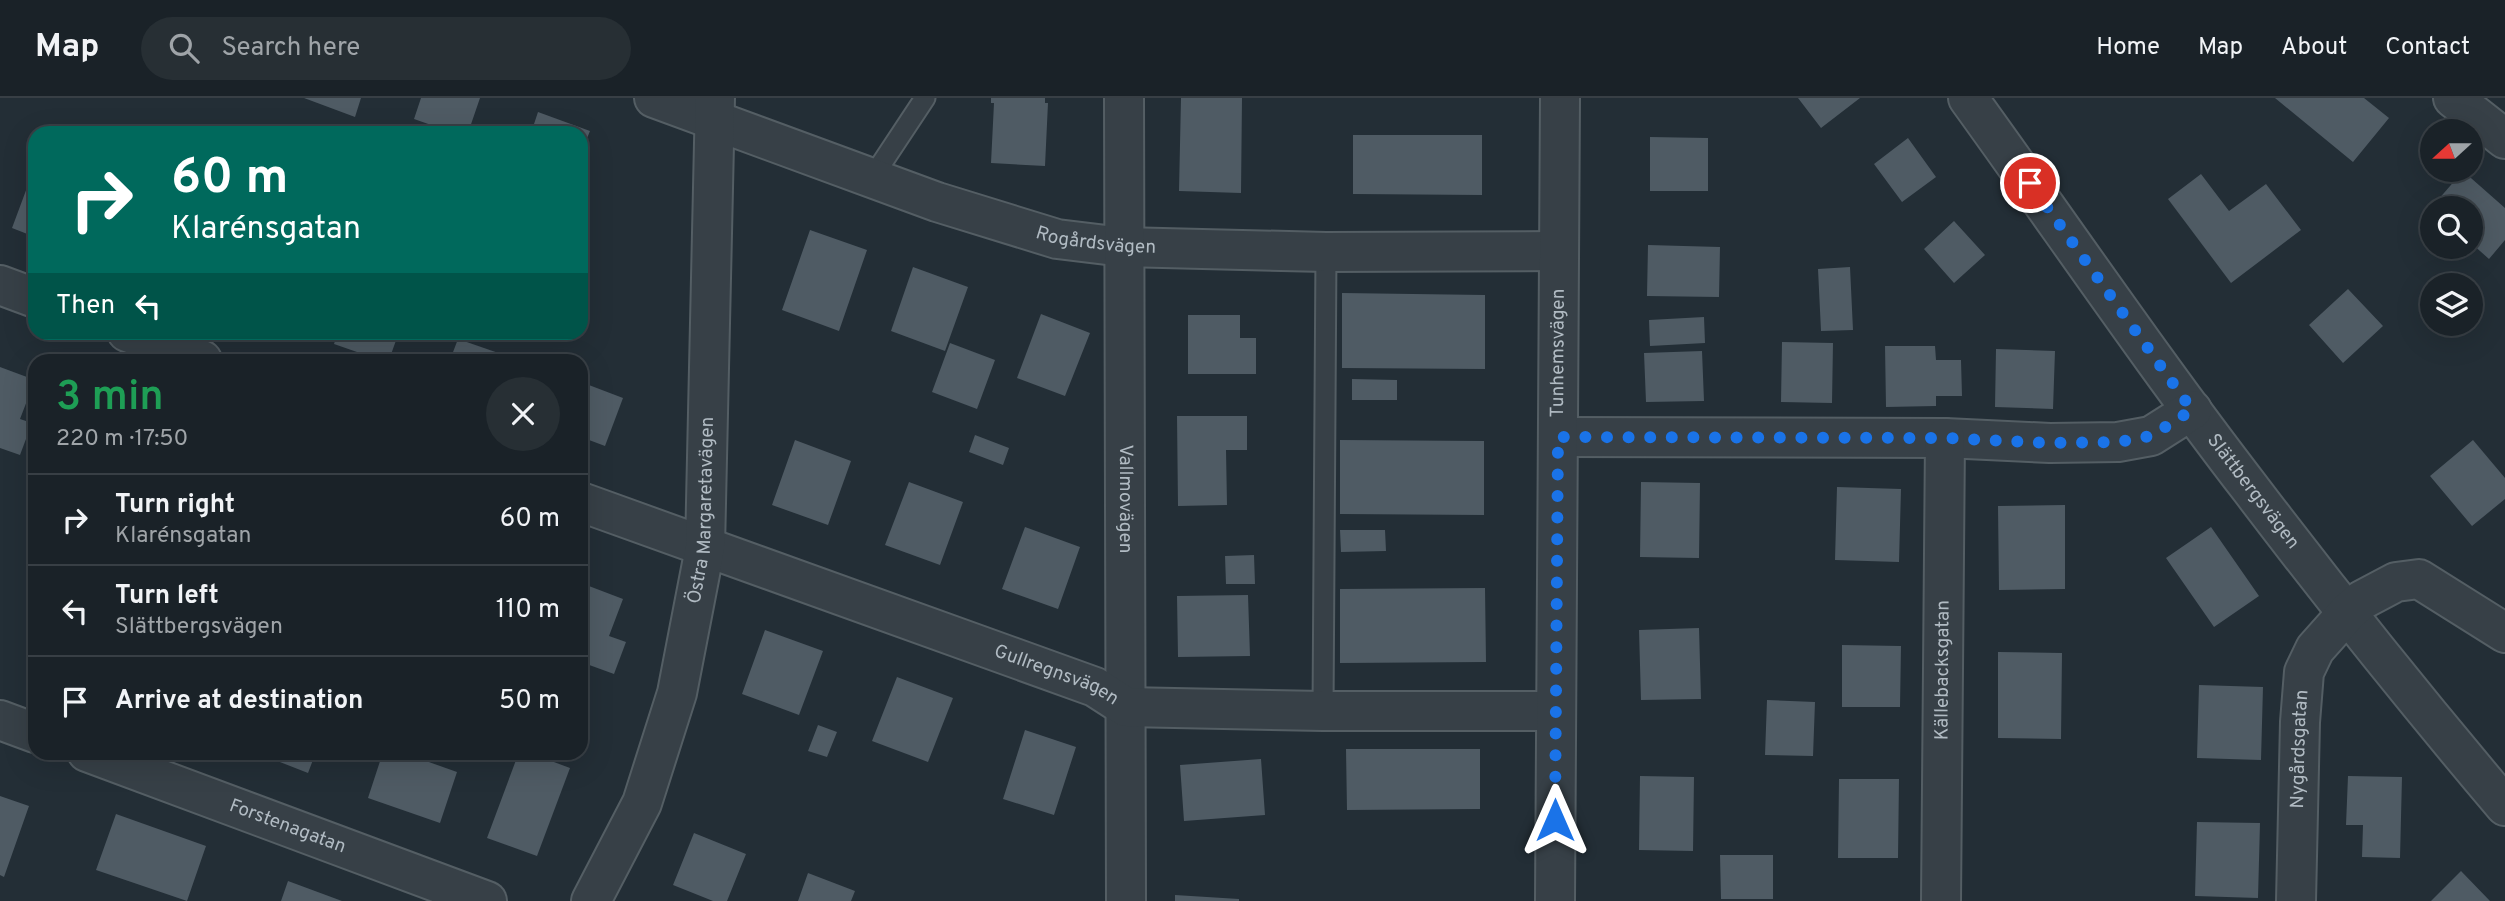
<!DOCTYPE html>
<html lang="en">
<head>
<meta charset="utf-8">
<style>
	:root { --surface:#1a2228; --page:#272f34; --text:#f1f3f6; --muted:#9fa4a8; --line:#383f45 }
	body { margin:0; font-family:Overpass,sans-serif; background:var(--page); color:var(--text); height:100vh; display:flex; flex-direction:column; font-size:26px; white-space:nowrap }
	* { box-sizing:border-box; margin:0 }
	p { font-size:23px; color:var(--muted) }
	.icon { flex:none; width:38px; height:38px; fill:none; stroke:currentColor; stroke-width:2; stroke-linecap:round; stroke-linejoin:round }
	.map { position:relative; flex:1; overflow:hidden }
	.side { position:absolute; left:28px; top:256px; width:560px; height:406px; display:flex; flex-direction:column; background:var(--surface); border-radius:21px; box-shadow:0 7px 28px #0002,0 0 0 2px var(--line) }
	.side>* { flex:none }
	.guide { position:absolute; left:28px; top:28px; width:560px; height:214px; border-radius:21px; box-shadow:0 7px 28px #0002,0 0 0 2px var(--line); background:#00695c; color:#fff; overflow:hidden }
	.needle { width:46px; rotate:249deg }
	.fabs { position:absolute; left:2420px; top:21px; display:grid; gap:14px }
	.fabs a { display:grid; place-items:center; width:63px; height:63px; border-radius:50%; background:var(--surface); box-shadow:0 7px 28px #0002,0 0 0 2px var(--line); font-size:35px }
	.pin { position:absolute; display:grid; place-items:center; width:60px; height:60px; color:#fff; margin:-30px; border:4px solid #fff; border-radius:50%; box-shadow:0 2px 7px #0007 }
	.me { position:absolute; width:77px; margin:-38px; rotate:0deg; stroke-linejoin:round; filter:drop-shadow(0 0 5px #0008) }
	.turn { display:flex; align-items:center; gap:24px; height:147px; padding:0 28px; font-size:32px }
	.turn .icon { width:91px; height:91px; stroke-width:2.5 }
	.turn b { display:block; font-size:49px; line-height:60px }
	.then { display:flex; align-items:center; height:66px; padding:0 28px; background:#0003; gap:14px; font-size:26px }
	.round { display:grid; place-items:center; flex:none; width:74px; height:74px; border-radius:37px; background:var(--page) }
	.summary { display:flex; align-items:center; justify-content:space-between; height:119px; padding:0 28px }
	h1 { font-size:42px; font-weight:600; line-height:52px; color:#1e9e55 }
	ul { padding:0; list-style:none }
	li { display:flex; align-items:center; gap:21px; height:91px; padding:0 28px; border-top:2px solid var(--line) }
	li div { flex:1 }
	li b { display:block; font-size:26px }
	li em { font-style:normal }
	header { display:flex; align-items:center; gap:42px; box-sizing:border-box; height:98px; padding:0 35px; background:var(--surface); border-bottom:2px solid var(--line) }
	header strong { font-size:33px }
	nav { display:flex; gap:38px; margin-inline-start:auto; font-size:24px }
	.search { width:490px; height:63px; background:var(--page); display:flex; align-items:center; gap:18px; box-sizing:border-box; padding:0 24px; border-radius:38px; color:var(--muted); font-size:26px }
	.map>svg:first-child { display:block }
	.building { fill:#4f5b64 }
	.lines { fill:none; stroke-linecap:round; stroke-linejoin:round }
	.service-casing { stroke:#545e64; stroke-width:23 }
	.minor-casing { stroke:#545e64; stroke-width:42 }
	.tertiary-casing { stroke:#545e64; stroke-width:42 }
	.service { stroke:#374047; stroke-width:19 }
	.minor { stroke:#374047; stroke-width:38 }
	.tertiary { stroke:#374047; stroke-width:38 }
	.route { stroke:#1a73e8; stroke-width:12; stroke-dasharray:0 21.6 }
	.labels { text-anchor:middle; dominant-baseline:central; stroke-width:7; stroke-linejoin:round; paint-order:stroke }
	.street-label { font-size:19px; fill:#b1bbc3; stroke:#1c252b }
</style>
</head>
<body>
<header>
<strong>Map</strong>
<div class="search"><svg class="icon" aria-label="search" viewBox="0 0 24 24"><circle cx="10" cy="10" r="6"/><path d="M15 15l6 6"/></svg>Search here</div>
<nav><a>Home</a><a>Map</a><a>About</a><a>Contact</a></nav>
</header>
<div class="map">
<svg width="2505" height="803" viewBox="0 0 2505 803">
	<rect width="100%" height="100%" fill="#232e36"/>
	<path class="building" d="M304 0H361L355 19Z
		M421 0H480L468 35H454L414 21Z
		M991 0H1045V5H1048L1045 68 991 65 994 5H991Z
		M1181 0H1242L1241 95 1179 93Z
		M1798 0H1860L1821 30Z
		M2275 0H2364L2389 20 2353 64Z
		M538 14 590 33 581 55V35H531Z
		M1353 37H1482V97L1353 96Z
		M1650 39 1708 40V93H1650Z
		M1908 40 1936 79 1902 104 1874 66Z
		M2463 73 2505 110V142L2489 161 2471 145V110H2431Z
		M2201 76 2229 113 2266 86 2301 132 2231 185 2168 101Z
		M28 87 35 89V139L12 130Z
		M1954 123 1985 157 1954 185 1924 151Z
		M810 132 867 152 839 233 782 212Z
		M1648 147 1720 149 1719 199 1647 198Z
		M913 169 968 189 945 253 891 233Z
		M1850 169 1853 232 1821 233 1818 171Z
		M2348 191 2383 228 2343 265 2309 227Z
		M1342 195 1485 197V271L1342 270Z
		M1041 216 1090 235 1065 298 1017 280Z
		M1188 217H1240V240H1256V276H1188Z
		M1704 219 1705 245 1650 248 1649 222Z
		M338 234H399L389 262H380L334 246Z
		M458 241 513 260 512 262H450Z
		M1782 244 1833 245 1832 305 1781 304Z
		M950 245 995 262 977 311 932 294Z
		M1885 248H1935L1936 262H1961L1962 298H1936V308L1886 309Z
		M1996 251 2055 253 2053 311 1995 309Z
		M1702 253 1704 303 1646 304 1644 255Z
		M0 269 35 282 20 321 32 325 20 357 0 350Z
		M1352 281 1397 282V302H1352Z
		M581 284 623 300 605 348 581 339Z
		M1177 318H1247V352H1226L1227 407 1178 408Z
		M975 337 1009 350 1003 367 969 354Z
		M795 342 851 363 828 427 772 407Z
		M1340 342 1484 343V417L1340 416Z
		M2473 342 2505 380V401L2472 428 2430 378Z
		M909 384 963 404 940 467 885 447Z
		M1641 384 1700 385 1699 460 1640 459Z
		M1837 389 1901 391 1899 464 1835 462Z
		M2065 407V491L1999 492 1998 408Z
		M1025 429 1080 449 1058 511 1002 491Z
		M2211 429 2259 498 2214 529 2166 460Z
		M1340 432H1385L1386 453 1341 454Z
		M1254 457 1255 486H1226L1225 458Z
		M581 485 623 501 609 538 626 544 614 576 581 564Z
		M1485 490 1486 564 1340 565V491Z
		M1248 497 1250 558 1178 559 1177 498Z
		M1699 530 1701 601 1641 602 1639 532Z
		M765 532 823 553 799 617 742 596Z
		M1842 547 1901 548 1900 609H1842Z
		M1998 554 2062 555 2061 641 1998 640Z
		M897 579 953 600 928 664 872 643Z
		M2199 587 2263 589 2261 662 2197 660Z
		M1767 602 1815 604 1813 658 1765 657Z
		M818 627 837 634 827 659 808 653Z
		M1025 632 1076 649 1054 717 1003 701Z
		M1346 651H1480V711L1347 712Z
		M263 654H316L308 675 262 657Z
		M383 654H429L426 663 457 674 440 725 368 700Z
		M519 654H527L570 670 537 758 487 740Z
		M1261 661 1265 717 1184 723 1180 667Z
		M1640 678 1694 679 1693 753 1639 752Z
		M2348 678 2402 679 2400 760 2362 759 2363 727H2346Z
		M1839 681H1899L1898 760H1838Z
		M0 698 29 708 4 779 0 777Z
		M116 716 206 748 187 803 96 772Z
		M2197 724 2260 725 2258 800 2195 798Z
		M694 735 746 756 727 803H713L673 787Z
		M1720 757H1773V801H1721Z
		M2461 773 2490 803H2431Z
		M808 775 855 793 851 803H798Z
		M288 783 342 803H281Z
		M1175 797 1239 801V803H1175Z"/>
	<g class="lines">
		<g class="service-casing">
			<path id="service" d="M872 80 925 0
				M1323 613 1326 154"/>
		</g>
		<g class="minor-casing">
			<g id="minor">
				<path id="s1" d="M654 0 937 104 1057 141 1123 149 1326 154 1559 153"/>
				<path id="s2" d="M1124 0 1126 803"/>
				<path id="s3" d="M1968 0C2062 130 2152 263 2250 390 2332 498 2417 604 2505 708"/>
				<path d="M2453 0 2505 41"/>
				<path d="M0 187 35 200"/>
				<path d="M127 234 202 262"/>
				<path d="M1558 339 1945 340 2050 345 2118 344 2151 338 2192 312"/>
				<path id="s4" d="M581 404 1095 589 1126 609 1323 613H1555"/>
				<path d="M0 622 35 635"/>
				<path id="s5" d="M87 654 487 803"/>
				<path id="s6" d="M591 803 642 705 677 595 705 450 715 0"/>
				<path id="s7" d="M1941 803 1945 340"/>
				<path id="s8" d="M2296 803 2300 624 2304 574 2315 551 2348 514 2362 502 2396 484 2419 481 2505 535"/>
			</g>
		</g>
		<g class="tertiary-casing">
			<g id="tertiary">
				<path id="s9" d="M1555 803 1560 0"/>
			</g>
		</g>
		<use href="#service" class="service"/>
		<use href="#minor" class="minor"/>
		<use href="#tertiary" class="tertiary"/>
	</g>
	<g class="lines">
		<path class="route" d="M1555 722 1558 339 1945 340 2050 345 2118 344 2151 338 2192 312 2030 85"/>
	</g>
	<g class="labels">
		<g class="street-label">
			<text stroke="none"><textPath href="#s1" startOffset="466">Rogårdsvägen</textPath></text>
			<text stroke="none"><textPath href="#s9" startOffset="548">Tunhemsvägen</textPath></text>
			<text stroke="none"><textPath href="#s3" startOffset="486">Slättbergsvägen</textPath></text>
			<text stroke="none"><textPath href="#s2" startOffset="401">Vallmovägen</textPath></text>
			<text stroke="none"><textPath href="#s6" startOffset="411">Östra Margaretavägen</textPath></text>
			<text stroke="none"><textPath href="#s7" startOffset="231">Källebacksgatan</textPath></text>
			<text stroke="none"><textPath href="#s4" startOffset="506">Gullregnsvägen</textPath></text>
			<text stroke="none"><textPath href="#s8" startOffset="152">Nygårdsgatan</textPath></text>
			<text stroke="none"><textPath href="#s5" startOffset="214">Forstenagatan</textPath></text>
		</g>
	</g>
</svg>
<div class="fabs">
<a><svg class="needle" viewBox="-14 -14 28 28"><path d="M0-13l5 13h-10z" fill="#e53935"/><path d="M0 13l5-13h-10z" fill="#9fa4a8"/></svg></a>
<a><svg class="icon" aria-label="search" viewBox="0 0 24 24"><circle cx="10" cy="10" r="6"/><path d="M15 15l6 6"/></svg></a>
<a><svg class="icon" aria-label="layers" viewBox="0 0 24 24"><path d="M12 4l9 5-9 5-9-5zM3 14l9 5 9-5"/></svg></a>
</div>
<div class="pin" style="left:2030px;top:85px;background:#d93025"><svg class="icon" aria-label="arrive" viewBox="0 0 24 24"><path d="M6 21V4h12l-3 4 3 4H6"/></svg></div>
<svg class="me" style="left:1555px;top:722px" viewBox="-20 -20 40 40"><path d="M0-17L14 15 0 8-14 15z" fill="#1a73e8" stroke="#fff" stroke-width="4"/></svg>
<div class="guide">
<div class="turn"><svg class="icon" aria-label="right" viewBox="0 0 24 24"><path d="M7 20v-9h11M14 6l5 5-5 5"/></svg><div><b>60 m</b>Klarénsgatan</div></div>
<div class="then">Then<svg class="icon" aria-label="left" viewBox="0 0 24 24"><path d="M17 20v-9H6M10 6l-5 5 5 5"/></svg></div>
</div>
<section class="side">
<div class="summary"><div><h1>3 min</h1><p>220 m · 17:50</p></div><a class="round"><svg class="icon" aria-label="close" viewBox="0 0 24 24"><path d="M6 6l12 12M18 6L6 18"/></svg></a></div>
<ul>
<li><svg class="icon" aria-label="right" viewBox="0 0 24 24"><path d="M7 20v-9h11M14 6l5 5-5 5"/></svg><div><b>Turn right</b><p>Klarénsgatan</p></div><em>60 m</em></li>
<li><svg class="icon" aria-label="left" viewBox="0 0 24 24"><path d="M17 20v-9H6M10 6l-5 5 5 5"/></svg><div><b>Turn left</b><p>Slättbergsvägen</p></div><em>110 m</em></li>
<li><svg class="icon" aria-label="arrive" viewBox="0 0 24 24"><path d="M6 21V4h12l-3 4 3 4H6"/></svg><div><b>Arrive at destination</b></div><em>50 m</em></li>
</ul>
</section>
</div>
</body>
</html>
